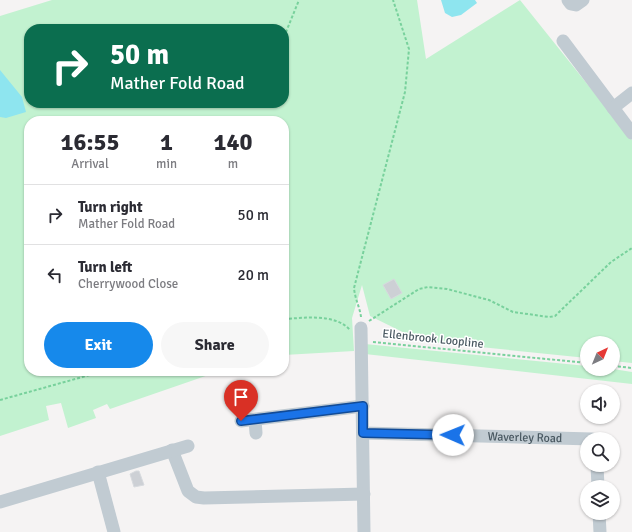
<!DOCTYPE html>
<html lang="en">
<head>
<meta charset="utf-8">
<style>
	:root { --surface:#fff; --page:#f7f7f7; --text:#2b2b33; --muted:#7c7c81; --line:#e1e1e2; --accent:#1689eb }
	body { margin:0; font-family:Signika,sans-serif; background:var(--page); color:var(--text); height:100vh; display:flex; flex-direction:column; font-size:15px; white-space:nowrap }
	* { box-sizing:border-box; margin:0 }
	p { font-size:13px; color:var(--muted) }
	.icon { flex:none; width:22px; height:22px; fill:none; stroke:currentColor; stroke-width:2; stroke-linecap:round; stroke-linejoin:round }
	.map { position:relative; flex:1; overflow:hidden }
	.drawer { position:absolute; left:24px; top:116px; width:265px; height:260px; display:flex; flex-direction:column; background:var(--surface); border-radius:16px; box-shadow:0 1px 3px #0004 }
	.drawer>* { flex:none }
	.hud { position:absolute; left:24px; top:24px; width:265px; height:84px; border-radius:16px; box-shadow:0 1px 3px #0004; background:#0b6e4f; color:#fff; overflow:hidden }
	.needle { width:26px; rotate:43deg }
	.buttons { position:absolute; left:580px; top:336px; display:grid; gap:8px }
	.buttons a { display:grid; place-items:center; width:40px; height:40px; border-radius:50%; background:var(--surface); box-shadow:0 1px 3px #0004; font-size:20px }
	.pin { position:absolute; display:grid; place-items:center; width:34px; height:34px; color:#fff; margin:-41px -17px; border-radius:50% 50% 50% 0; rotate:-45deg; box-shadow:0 0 4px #0007 }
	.pin .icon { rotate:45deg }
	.me { position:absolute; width:44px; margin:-22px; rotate:271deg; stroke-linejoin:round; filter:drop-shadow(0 0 3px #0008) }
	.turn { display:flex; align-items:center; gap:14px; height:84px; padding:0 20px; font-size:18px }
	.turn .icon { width:52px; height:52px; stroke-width:2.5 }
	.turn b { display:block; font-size:28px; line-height:34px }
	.eta { display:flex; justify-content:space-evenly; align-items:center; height:68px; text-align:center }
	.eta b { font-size:24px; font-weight:700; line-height:28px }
	.action { display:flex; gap:8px; margin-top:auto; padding:8px 20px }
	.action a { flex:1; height:46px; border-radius:24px; background:var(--accent); color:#fff; font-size:16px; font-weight:700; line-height:46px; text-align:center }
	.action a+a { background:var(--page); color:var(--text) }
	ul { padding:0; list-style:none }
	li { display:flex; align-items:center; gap:12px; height:60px; padding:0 20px; border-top:1px solid var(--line) }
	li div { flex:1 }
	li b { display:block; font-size:15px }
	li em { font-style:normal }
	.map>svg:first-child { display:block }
	.green { fill:#c2f2d0; fill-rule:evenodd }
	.water { fill:#8ee5ef }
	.building { fill:#cdd0d5; stroke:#d7dade }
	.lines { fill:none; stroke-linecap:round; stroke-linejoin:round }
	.path { stroke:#78d19c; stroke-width:2; stroke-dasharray:3 2; stroke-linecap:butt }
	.minor { stroke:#c1cbd2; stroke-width:13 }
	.route-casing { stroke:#114b97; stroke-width:10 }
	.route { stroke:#1a73e8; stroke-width:7 }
	.labels { text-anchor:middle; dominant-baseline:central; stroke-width:3; stroke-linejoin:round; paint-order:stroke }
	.street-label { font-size:12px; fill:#495861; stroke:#fff }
</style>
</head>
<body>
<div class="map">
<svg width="632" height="532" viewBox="0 0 632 532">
	<rect width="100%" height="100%" fill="#f5f3f3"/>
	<path class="green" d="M52 0H417L426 59 520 0 632 140V363L613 361V343H587V358L421 341 370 316 362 285 352 318 354 351 284 355V121H29V371H220L110 409 107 404 93 410 96 418 68 428 61 403 46 406 49 420 0 436V16ZM29 29H284V103H29Z
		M365 344 587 366V369H613L632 372V384L365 354Z"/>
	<path class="water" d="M441 0H475L477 3 461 15 452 17 445 13Z
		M0 70 22 97 26 112 6 118 0 117Z"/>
	<path class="building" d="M394 279 402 293 391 299 383 285Z
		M136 471H139L144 485 134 487 130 474Z"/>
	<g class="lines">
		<path class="path" d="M284 37 299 0
			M361 317C360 308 355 299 354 288L405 92 409 49 393 0
			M284 319C304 318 335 313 350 330
			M369 321 419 289 428 287 447 289 489 300 513 312 549 317 555 316 611 262 632 248
			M373 342 587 363
			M613 366 632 368
			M0 400 104 371"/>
		<g class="minor">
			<path d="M568 0 571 4 576 5 583 0"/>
			<path d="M563 41 632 133"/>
			<path d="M613 108 632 93"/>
			<path d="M361 328 364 532"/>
			<path d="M255 420 256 433"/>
			<path d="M241 421 363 406"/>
			<path id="s1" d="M363 433 592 439"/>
			<path d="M172 450 188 491 196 497 204 498 364 494"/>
			<path d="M597 465 598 487"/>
			<path d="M98 472 114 532"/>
			<path d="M0 502 188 446"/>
			<path d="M599 513 600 532"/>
		</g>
	</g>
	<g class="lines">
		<g class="route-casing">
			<path id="route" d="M241 421 363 406V433L453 435"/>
		</g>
		<use href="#route" class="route"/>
	</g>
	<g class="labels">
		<g class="street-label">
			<text transform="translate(433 339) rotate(6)">Ellenbrook Loopline</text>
			<text stroke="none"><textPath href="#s1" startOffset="162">Waverley Road</textPath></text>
		</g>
	</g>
</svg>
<div class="buttons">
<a><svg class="needle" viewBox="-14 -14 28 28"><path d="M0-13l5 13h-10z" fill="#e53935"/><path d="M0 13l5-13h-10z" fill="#7c7c81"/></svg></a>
<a><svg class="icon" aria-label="sound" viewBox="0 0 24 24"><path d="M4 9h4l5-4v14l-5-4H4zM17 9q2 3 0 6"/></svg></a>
<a><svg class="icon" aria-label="search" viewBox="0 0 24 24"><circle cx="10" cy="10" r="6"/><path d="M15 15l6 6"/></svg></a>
<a><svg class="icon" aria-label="layers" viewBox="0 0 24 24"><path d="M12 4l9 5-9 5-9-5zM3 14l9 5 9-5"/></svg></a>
</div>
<div class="pin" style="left:241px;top:421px;background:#d93025"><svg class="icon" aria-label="arrive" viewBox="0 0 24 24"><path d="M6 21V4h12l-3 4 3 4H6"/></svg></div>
<svg class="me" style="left:453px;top:435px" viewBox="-20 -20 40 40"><circle r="19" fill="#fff"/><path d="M0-13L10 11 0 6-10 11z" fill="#1a73e8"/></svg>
<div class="hud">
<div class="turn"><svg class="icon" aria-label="right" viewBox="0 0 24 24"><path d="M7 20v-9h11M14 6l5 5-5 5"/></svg><div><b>50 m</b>Mather Fold Road</div></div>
</div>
<section class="drawer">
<div class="eta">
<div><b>16:55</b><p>Arrival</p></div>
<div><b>1</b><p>min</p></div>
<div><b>140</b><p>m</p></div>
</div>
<ul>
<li><svg class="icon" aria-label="right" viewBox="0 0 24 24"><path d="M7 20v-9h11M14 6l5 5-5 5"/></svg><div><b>Turn right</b><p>Mather Fold Road</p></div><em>50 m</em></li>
<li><svg class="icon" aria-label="left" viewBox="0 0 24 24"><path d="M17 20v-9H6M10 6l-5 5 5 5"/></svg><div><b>Turn left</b><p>Cherrywood Close</p></div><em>20 m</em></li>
</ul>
<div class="action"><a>Exit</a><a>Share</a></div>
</section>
</div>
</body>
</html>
